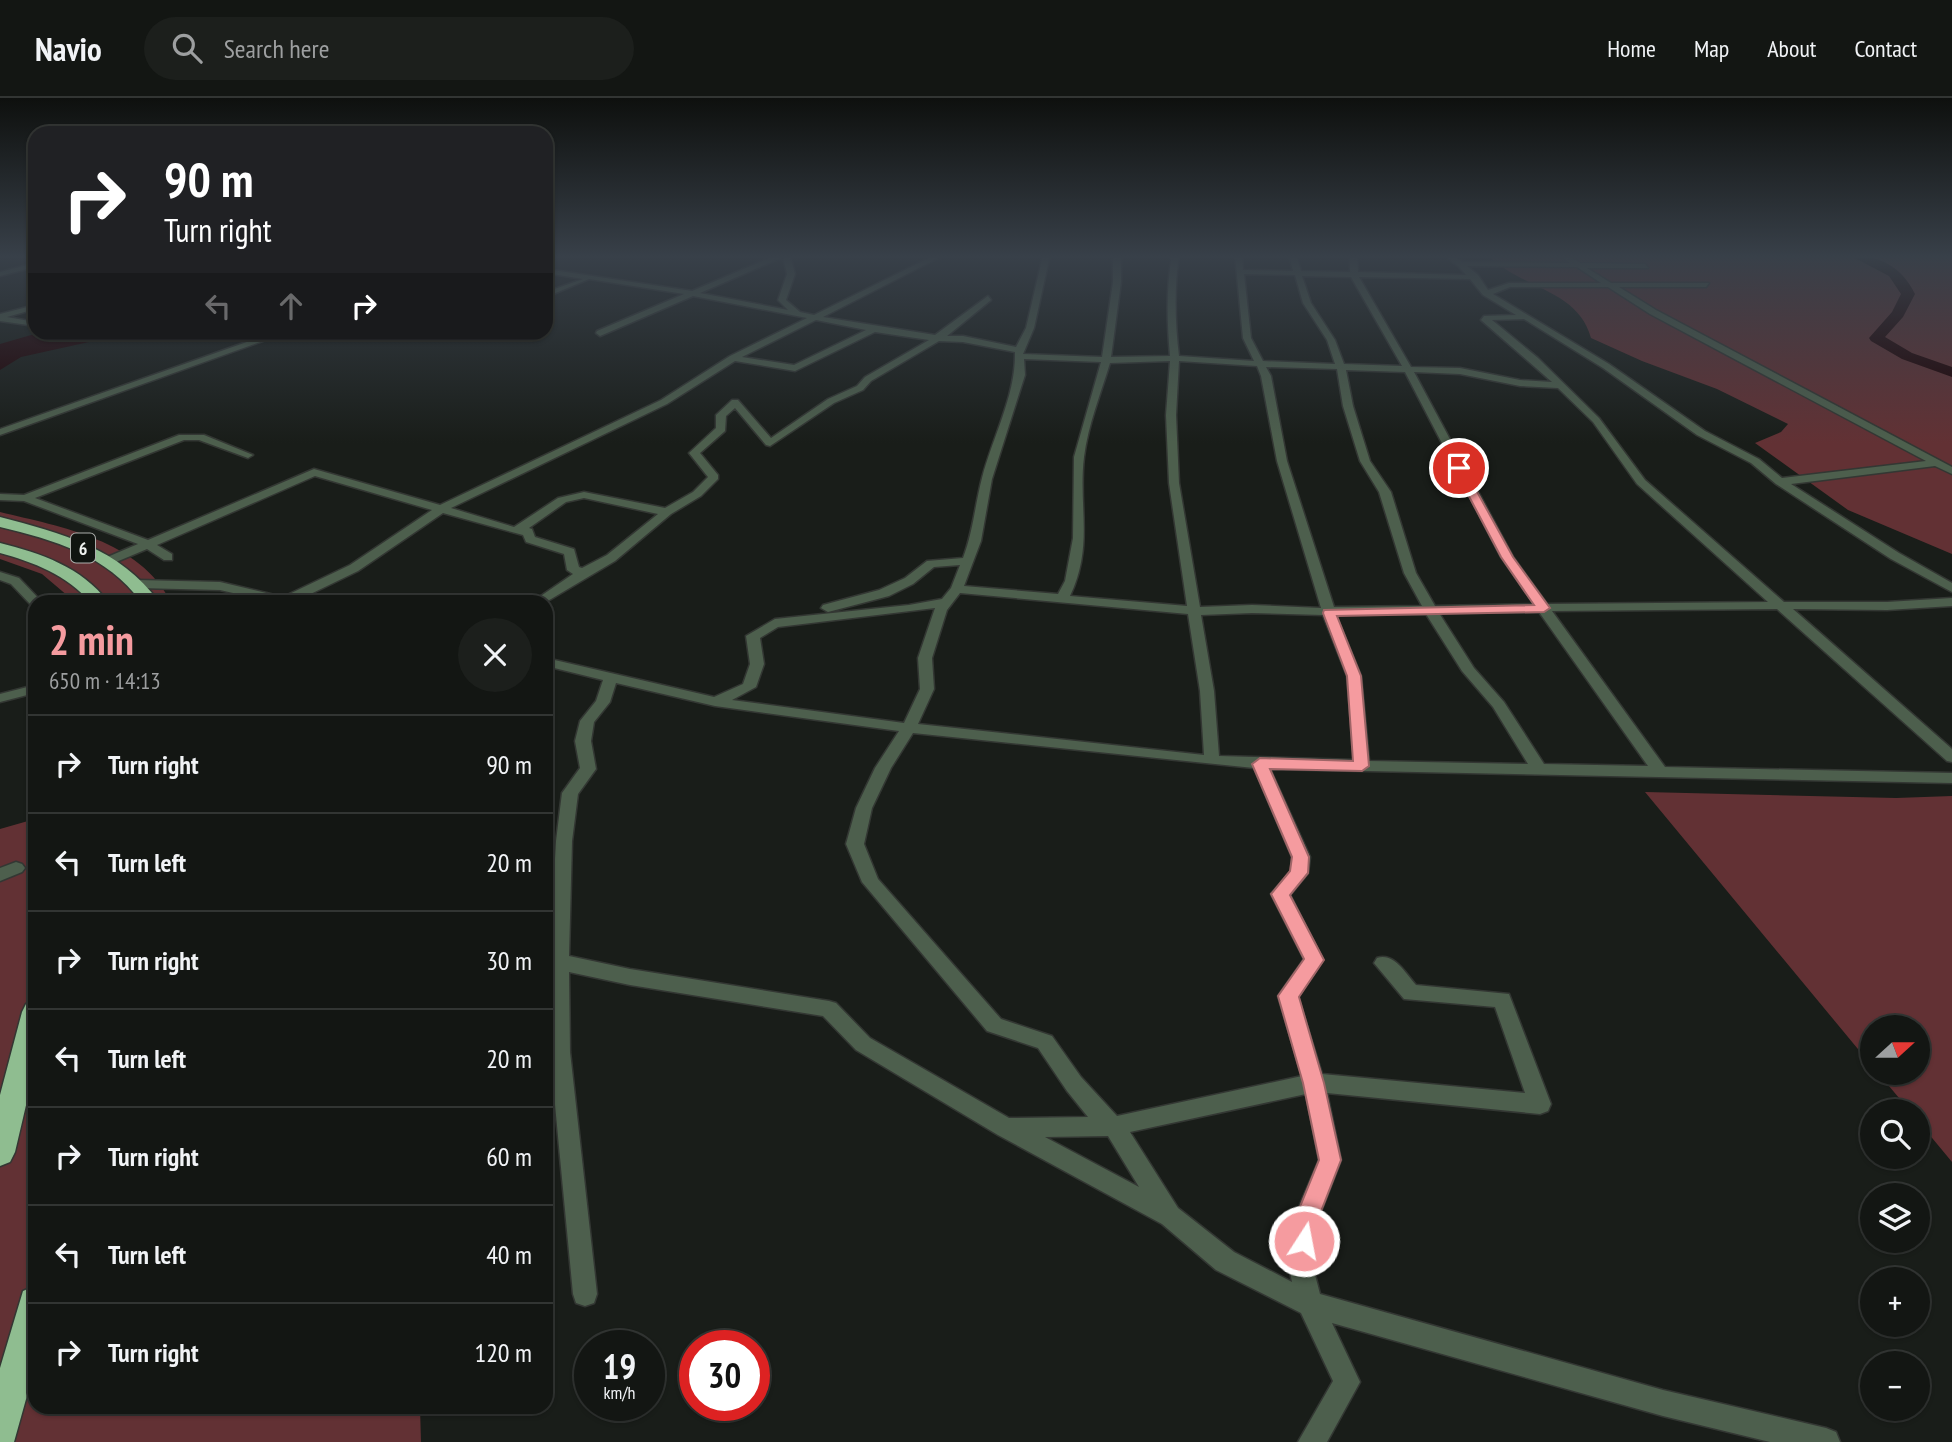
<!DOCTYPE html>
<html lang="en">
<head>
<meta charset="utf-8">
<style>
	:root { --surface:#131613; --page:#1c1f1c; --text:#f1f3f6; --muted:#9d9fa0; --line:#323533; --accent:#f59b9f }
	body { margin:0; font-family:"PT Sans Narrow",sans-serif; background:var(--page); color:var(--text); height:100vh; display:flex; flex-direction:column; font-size:26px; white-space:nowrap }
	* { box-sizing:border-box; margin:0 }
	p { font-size:23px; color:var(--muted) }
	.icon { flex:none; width:38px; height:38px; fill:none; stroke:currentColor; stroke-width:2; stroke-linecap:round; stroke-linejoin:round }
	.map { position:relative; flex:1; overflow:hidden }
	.sheet { position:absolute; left:28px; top:497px; width:525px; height:819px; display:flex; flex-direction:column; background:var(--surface); border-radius:21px; box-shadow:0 2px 5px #0004,0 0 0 2px var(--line) }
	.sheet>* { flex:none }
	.hud { position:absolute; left:28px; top:28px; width:525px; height:214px; border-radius:21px; box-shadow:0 2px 5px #0004,0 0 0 2px var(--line); background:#202124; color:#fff; overflow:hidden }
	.needle { width:46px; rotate:69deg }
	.buttons { position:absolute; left:1860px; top:917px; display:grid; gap:14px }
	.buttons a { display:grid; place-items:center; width:70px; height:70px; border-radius:50%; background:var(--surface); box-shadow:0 2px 5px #0004,0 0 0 2px var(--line); font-size:35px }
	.speed { position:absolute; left:574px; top:1232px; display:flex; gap:14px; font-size:35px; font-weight:700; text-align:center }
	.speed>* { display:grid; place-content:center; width:91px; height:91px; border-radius:50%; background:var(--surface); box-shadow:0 2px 5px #0004,0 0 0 2px var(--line); line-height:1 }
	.speed small { font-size:18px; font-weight:400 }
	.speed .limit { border:10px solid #d22; background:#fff; color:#111 }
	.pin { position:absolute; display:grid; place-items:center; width:60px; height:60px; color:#fff; margin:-30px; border:4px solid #fff; border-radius:50%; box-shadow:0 2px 7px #0007 }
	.me { position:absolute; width:77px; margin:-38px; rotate:11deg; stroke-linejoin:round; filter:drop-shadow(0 0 5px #0008) }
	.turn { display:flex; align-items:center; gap:24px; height:147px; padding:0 21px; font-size:32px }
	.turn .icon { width:91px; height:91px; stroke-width:2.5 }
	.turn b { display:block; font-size:49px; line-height:60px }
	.lanes { display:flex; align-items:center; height:66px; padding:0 21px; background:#0003; justify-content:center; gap:35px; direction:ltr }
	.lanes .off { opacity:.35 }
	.round { display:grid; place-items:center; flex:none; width:74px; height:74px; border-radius:37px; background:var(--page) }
	.overview { display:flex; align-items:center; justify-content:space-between; height:119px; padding:0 21px }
	h1 { font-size:42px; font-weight:700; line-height:52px; color:var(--accent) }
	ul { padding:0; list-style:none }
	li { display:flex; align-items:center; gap:21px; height:98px; padding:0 21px; border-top:2px solid var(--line) }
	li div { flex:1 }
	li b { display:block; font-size:26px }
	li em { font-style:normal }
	header { display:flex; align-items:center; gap:42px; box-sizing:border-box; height:98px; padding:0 35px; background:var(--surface); border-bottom:2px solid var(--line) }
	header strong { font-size:33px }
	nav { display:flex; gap:38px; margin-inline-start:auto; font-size:24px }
	.search { width:490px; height:63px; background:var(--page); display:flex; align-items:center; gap:18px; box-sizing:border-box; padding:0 24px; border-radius:38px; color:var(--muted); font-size:26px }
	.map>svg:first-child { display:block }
	.green { fill:#623134 }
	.water { fill:#1f0003 }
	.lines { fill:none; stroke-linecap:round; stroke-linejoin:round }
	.river { fill:#1f0003; fill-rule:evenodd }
	.street-casing { stroke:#333733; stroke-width:3 }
	.highway-casing { stroke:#333733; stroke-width:3 }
	.street { fill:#4d5f4d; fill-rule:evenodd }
	.highway { fill:#8fbd90; fill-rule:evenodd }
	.route { fill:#f59b9f; stroke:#9f6567; stroke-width:2 }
	.labels { text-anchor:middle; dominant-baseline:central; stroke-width:7; stroke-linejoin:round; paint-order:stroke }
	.shield { fill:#101410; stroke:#acafac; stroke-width:2 }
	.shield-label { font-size:18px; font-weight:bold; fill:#eff2ef }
</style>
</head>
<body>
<header>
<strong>Navio</strong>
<div class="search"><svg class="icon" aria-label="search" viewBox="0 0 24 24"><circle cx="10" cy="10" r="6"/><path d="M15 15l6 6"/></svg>Search here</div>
<nav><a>Home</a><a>Map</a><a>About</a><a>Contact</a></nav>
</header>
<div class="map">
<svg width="1952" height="1344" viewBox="0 0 1952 1344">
	<rect width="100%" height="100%" fill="#191d19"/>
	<path class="green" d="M1488 157H1952V456L1848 412 1755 345 1781 334 1788 326 1717 291 1642 263 1591 240C1578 191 1521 191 1488 157Z
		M0 414C62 429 139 442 171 504H75L42 476 0 461Z
		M1645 694 1896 700 1952 698V1064L1918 1023V1013H1910L1878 975H1918V929H1872V968Z
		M35 721V1309H420L421 1344H0V731Z"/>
	<path class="water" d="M38 235V234L95 235 89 244 21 259 0 272V246Z"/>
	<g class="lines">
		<path class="river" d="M1849 157C1879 157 1901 168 1915 196L1903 219 1885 239 1912 255 1952 269V279L1902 261 1871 243 1869 240 1892 214 1901 196 1889 178Z"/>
		<g class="street-casing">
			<path id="street" d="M776 157H790L795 176 786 202 800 214 814 217 935 157H944L823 219 935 237 988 198 991 202 947 238H963L1016 249 1026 230 1043 157H1050L1034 230 1023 256 1102 259 1113 184V157H1121V184L1111 259 1170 258C1167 225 1166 189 1172 157H1179C1174 190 1175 225 1179 258L1254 263 1243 240 1235 157H1242L1243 172 1293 173 1289 157H1296L1301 173 1350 174V157H1357L1358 174 1466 177 1458 168 1443 157H1451L1463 164 1570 165 1559 157H1567L1580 165 1645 166 1648 170H1587L1611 185H1709L1706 189H1619L1656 212 1952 369V376L1935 368 1791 386 1899 455 1952 485V494L1891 461 1776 386 1751 365 1697 337 1603 270 1524 221 1492 222 1538 260 1599 320 1645 382 1784 504H1887L1952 500V508L1887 512 1793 511 1952 651V664L1947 663 1777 511 1552 513 1665 669 1952 675V685L1270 671 1310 759 1308 775 1290 797 1323 862 1298 899 1322 976 1525 995 1495 909 1404 901 1374 865 1377 860C1394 854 1406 876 1416 887L1509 896 1551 1006 1548 1013 1540 1016 1327 995 1341 1062 1320 1116 1313 1169 1320 1196 1663 1292 1826 1330 1836 1334 1840 1344H1770L1663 1318 1332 1225 1360 1284 1327 1344H1298L1333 1283 1301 1215 1216 1172 1162 1126 998 1037 856 952 823 918 630 887 569 874 570 954 597 1196 594 1205 585 1208 576 1205 573 1196 550 954V849L556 743 562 695 580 670 575 643 580 623 596 603 603 582 546 568V560L714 599 743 586 750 566 746 538 775 521 909 507 942 501 951 490 960 467 934 469 913 486 889 498 828 514 821 510 823 507 879 492 905 480 927 463 963 460C973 434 975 407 982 380 993 338 1016 297 1015 254L963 244 939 243 871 283 863 292 834 305 770 348 766 347 735 310 726 318 725 333 700 355 718 377V381L701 398 671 416 615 463 546 504H532L573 476 567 472 564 456 526 444 523 437 443 415 358 473 294 504H272L220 492 138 490 132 486 138 482 220 484 283 499 350 467 432 412 315 378 157 447 172 456V462H164L147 451 109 467 105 466V460L138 446 24 403 0 402V396L24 397 179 337H204L253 357 248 360 199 342H184L35 400 148 442 314 371 440 407 661 302 730 258 807 220 693 198 600 238 596 235 597 233 684 196 589 181 546 199V194L583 181 546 175V171L692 193ZM783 159 787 176 778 202 788 212 700 195ZM1467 168 1577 169 1601 185H1509L1488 192 1478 177ZM1244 176 1295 177 1303 205 1327 242 1335 266 1263 263 1251 240ZM1302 178 1351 179 1402 268 1344 266 1335 242 1311 205ZM1359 179 1470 181 1483 197 1516 217 1484 218 1481 222 1552 284 1520 282 1460 270 1411 269ZM1510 189H1608L1650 216 1926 363 1782 380 1759 361 1705 333 1609 266 1493 196ZM816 222 866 232 794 267 742 259ZM875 234 929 242 865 279 857 288 828 301 771 340 738 302H732L716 317V330L689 355 708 379 693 394 665 410 584 394 558 400 514 429 451 410 667 306 735 263 795 273ZM1024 261 1101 264 1074 359 1073 440 1065 483 1058 496 964 488 981 443 992 381 1025 277ZM1170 263 1166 317 1169 385 1187 508 1070 498C1094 448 1078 408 1084 359 1088 327 1101 295 1110 265ZM1179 263 1257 268 1261 278 1277 363 1321 510 1252 507 1200 509 1179 385 1176 317ZM1266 269 1337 271 1343 308 1360 363 1379 394 1404 475 1422 508 1334 509 1287 363 1271 278ZM1346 272 1405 274 1501 459 1534 506 1435 508 1416 475 1391 394 1370 363 1353 308ZM1414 274 1460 276 1520 288 1558 290 1593 324 1637 386 1768 504 1547 506 1513 459ZM584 400 658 416 607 457 582 470 579 469 574 451 535 439 532 431 529 430 566 404ZM960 495 1188 516 1200 593 1204 657 918 626 934 591 932 560 947 512ZM935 510 918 560 920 591 904 625 732 602 756 589 764 566 760 540 778 529ZM1539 514 1648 668 1544 666 1504 604 1474 570 1439 515ZM1252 515 1323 517 1347 578 1354 662 1219 658 1214 593 1201 517ZM1426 516 1462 573 1493 609 1528 666 1369 663 1361 578 1336 517ZM616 585 715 608 899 633 875 670 856 710 846 746 862 784 987 933 1038 950 1067 993 1088 1019 1009 1020 870 940 836 905 829 903 630 871 569 858 572 743 578 696 596 671 591 643 594 624 610 604ZM913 635 1254 670 1292 759 1291 773 1271 796 1304 861 1278 898 1302 978 1117 1018 1081 979 1052 938 1001 921 878 781 864 746 872 710 891 670ZM1306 996 1319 1062 1296 1116 1289 1169 1292 1184 1234 1154 1178 1110 1130 1034ZM1108 1038 1139 1089 1045 1039Z
				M35 165V169L0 178V174Z
				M35 207V211L7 219 35 224V228L0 223V216Z
				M275 234H288L0 337V331Z
				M0 474 19 480 42 504 31 507 11 486 0 482Z
				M35 587V595L0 604V596Z
				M16 764 22 766 25 770 22 774 0 783V770Z"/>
		</g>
		<g class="highway-casing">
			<path id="highway" d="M0 419C61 435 120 450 159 504H141C107 457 54 442 0 429Z
				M0 445C40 455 82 469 108 504H90C67 477 33 464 0 455Z
				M35 903V969L15 1054 10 1064 0 1068V997L22 914 26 906Z
				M35 1188V1269L14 1344H0V1270L23 1193Z"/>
		</g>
		<use href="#street" class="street"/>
		<use href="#highway" class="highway"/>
	</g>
	<linearGradient id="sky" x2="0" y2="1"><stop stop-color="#0e100e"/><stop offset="0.46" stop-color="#384049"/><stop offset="1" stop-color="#384049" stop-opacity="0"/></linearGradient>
	<rect width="1952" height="345" fill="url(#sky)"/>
	<path class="route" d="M1459 366 1464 370 1513 459 1550 510 1544 514 1337 518 1361 578 1369 668 1362 673 1270 671 1309 759 1308 775 1290 797 1324 862 1299 899 1324 985 1341 1062 1320 1116 1313 1151 1304 1154 1296 1151 1292 1143 1297 1116 1319 1062 1303 985 1278 898 1304 861 1271 796 1290 773 1292 759 1252 666 1260 660 1353 663 1347 578 1323 515 1324 512 1534 507 1501 459 1454 370Z"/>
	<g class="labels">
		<rect class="shield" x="71" y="435.5" width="24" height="29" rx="5"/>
		<g class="shield-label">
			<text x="83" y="450">6</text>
		</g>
	</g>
</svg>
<div class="buttons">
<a><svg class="needle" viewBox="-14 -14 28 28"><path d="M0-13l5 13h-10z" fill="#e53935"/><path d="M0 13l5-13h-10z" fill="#9d9fa0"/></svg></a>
<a><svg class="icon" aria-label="search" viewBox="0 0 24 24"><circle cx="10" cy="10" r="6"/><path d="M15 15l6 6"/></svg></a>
<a><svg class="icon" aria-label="layers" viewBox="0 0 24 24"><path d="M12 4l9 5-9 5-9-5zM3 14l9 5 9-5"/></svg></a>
<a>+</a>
<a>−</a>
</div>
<div class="speed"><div>19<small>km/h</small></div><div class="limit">30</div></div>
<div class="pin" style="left:1459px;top:370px;background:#d93025"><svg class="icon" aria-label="arrive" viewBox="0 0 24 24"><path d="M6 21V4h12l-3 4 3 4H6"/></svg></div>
<svg class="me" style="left:1304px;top:1143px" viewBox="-20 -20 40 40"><circle r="17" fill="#f59b9f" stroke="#fff" stroke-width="3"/><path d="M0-11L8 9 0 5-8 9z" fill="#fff"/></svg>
<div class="hud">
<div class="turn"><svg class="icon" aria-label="right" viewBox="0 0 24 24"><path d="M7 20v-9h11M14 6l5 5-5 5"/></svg><div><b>90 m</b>Turn right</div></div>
<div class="lanes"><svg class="icon off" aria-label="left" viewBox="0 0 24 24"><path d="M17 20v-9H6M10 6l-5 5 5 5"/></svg><svg class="icon off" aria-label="ahead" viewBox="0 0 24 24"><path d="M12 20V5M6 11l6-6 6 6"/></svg><svg class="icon" aria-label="right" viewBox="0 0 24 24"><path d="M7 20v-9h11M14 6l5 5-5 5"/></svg></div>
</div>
<section class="sheet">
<div class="overview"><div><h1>2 min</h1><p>650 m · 14:13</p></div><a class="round"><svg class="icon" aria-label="close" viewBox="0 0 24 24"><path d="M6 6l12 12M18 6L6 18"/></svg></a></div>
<ul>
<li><svg class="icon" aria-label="right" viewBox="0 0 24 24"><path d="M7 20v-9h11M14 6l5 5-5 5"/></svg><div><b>Turn right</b></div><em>90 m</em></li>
<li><svg class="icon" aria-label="left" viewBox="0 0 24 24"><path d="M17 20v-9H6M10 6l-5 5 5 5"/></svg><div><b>Turn left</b></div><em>20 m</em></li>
<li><svg class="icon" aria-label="right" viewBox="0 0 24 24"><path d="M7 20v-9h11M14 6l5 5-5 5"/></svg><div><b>Turn right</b></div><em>30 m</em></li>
<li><svg class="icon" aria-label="left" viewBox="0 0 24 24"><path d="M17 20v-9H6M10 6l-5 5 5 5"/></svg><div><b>Turn left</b></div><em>20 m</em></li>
<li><svg class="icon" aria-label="right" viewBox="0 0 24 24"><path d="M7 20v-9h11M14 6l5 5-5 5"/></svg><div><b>Turn right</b></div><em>60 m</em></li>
<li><svg class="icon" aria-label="left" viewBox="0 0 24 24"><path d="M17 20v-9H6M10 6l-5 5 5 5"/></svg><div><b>Turn left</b></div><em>40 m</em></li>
<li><svg class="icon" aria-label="right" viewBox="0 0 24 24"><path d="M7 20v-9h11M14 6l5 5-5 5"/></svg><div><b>Turn right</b></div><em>120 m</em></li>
</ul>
</section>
</div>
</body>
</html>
